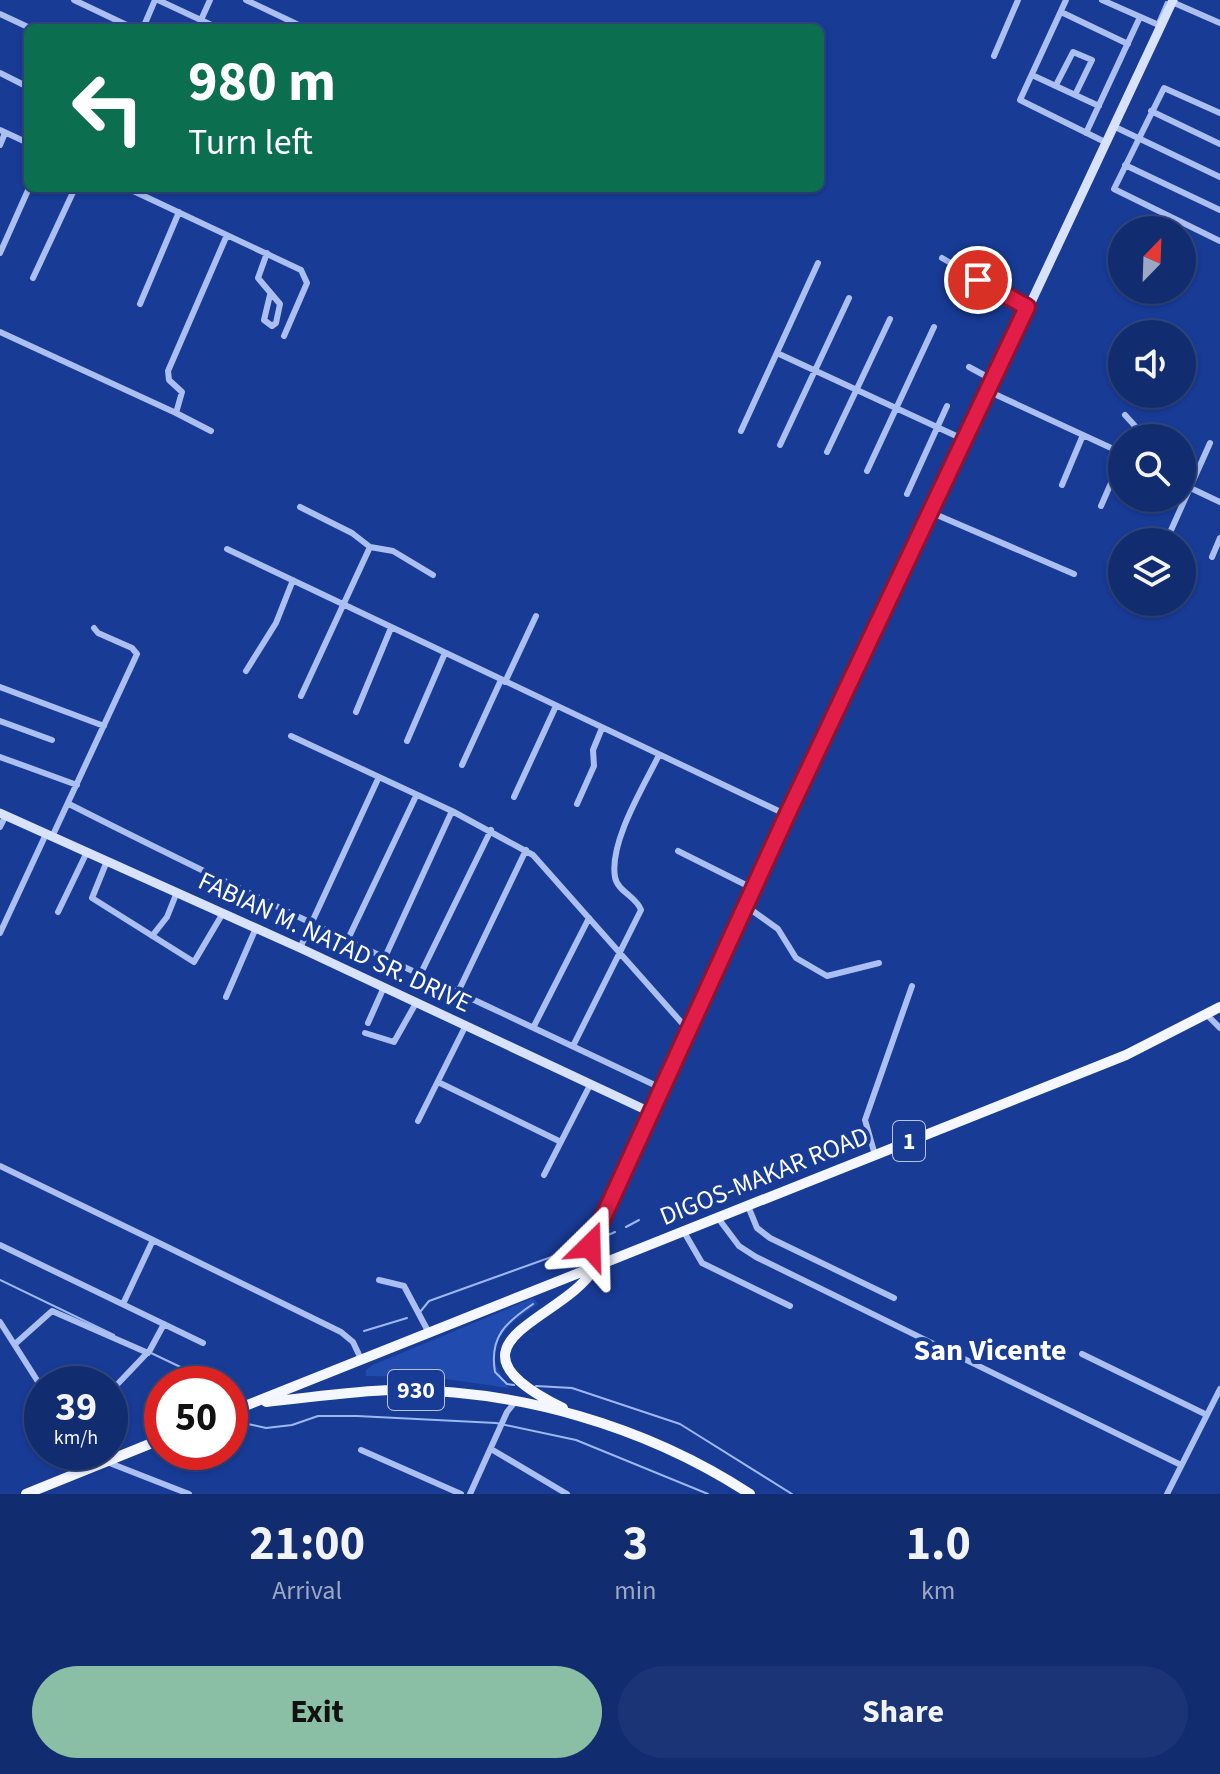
<!DOCTYPE html>
<html lang="en">
<head>
<meta charset="utf-8">
<style>
	:root { --surface:#122c70; --page:#1b3475; --text:#f1f3f6; --muted:#9ca7c3; --line:#314883; --accent:#8abfa5 }
	body { margin:0; font-family:"Source Sans 3",sans-serif; background:var(--page); color:var(--text); height:100vh; display:flex; flex-direction:column; font-size:30px; white-space:nowrap }
	* { box-sizing:border-box; margin:0 }
	p { font-size:26px; color:var(--muted) }
	.icon { flex:none; width:44px; height:44px; fill:none; stroke:currentColor; stroke-width:2; stroke-linecap:round; stroke-linejoin:round }
	.map { position:relative; height:1494px; overflow:hidden }
	.details { display:flex; flex-direction:column; background:var(--surface); flex:1 }
	.details>* { flex:none }
	.hud { position:absolute; left:24px; top:24px; width:800px; height:168px; border-radius:12px; box-shadow:0 2px 6px #0004,0 0 0 2px var(--line); background:#0b6e4f; color:#fff; overflow:hidden }
	.needle { width:52px; rotate:23deg }
	.tools { position:absolute; left:1108px; top:216px; display:grid; gap:16px }
	.tools a { display:grid; place-items:center; width:88px; height:88px; border-radius:50%; background:var(--surface); box-shadow:0 2px 6px #0004,0 0 0 2px var(--line); font-size:40px }
	.speed { position:absolute; left:24px; top:1366px; display:flex; gap:16px; font-size:40px; font-weight:700; text-align:center }
	.speed>* { display:grid; place-content:center; width:104px; height:104px; border-radius:50%; background:var(--surface); box-shadow:0 2px 6px #0004,0 0 0 2px var(--line); line-height:1 }
	.speed small { font-size:20px; font-weight:400 }
	.speed .limit { border:12px solid #d22; background:#fff; color:#111 }
	.pin { position:absolute; display:grid; place-items:center; width:68px; height:68px; color:#fff; margin:-34px; border:4px solid #fff; border-radius:50%; box-shadow:0 2px 8px #0007 }
	.me { position:absolute; width:88px; margin:-44px; rotate:22deg; stroke-linejoin:round; filter:drop-shadow(0 0 6px #0008) }
	.turn { display:flex; align-items:center; gap:28px; height:168px; padding:0 32px; font-size:36px }
	.turn .icon { width:104px; height:104px; stroke-width:2.5 }
	.turn b { display:block; font-size:56px; line-height:68px }
	.eta { display:flex; justify-content:space-evenly; align-items:center; height:136px; text-align:center }
	.eta b { font-size:48px; font-weight:700; line-height:56px }
	.cta { display:flex; gap:16px; margin-top:auto; padding:16px 32px }
	.cta a { flex:1; height:92px; border-radius:48px; background:var(--accent); color:#111; font-size:32px; font-weight:700; line-height:92px; text-align:center }
	.cta a+a { background:var(--page); color:var(--text) }
	.map>svg:first-child { display:block }
	.green { fill:#214baf }
	.lines { fill:none; stroke-linecap:round; stroke-linejoin:round }
	.stream { stroke:#9eb8f3; stroke-width:2 }
	.street { stroke:#abbff0; stroke-width:6 }
	.secondary { stroke:#d9e2fb; stroke-width:9 }
	.primary { stroke:#f4f7ff; stroke-width:10 }
	.route-casing { stroke:#92132f; stroke-width:20 }
	.route { stroke:#e11d48; stroke-width:14 }
	.labels { text-anchor:middle; dominant-baseline:central; stroke-width:8; stroke-linejoin:round; paint-order:stroke }
	.shield { fill:#183b96; stroke:#bac4e0; stroke-width:2 }
	.shield-label { font-size:24px; font-weight:bold; fill:#fff }
	.street-label { font-size:26px; fill:#fff; stroke:#183b96 }
	.quarter-label { font-size:30px; font-weight:bold; fill:#fff; stroke:#183b96 }
</style>
</head>
<body>
<div class="map">
<svg width="1220" height="1494" viewBox="0 0 1220 1494">
	<rect width="100%" height="100%" fill="#183b96"/>
	<path class="green" d="M533 1298 538 1304C518 1318 488 1335 496 1365 499 1374 506 1381 508 1388L432 1377 366 1376V1370L373 1365Z"/>
	<g class="lines">
		<path class="stream" d="M1157 23 1166 2
			M787 810 833 713
			M752 885 783 818
			M688 1017 749 890
			M659 1083 681 1033
			M626 1227 639 1220
			M599 1239 615 1232
			M567 1261 573 1250
			M0 1280 114 1335
			M420 1312 429 1301 582 1246 599 1212
			M364 1331 407 1318
			M149 1352 216 1384
			M514 1385 507 1384 495 1372C489 1337 506 1322 533 1304
			M536 1386 572 1388 680 1424 792 1494
			M230 1391 240 1396
			M248 1424 266 1428 292 1425 318 1416H357L496 1423 576 1440 708 1494"/>
		<path class="street" d="M74 0 133 28
			M158 0 218 28
			M246 0 305 28
			M1066 0 1020 100 1105 142
			M1102 0 1161 26
			M1172 2 1220 23
			M1061 12 1128 44
			M0 14 30 28
			M201 20 210 0
			M143 28 155 0
			M994 56 1018 0
			M0 73 28 87
			M1032 75 1099 106
			M1056 85 1073 52 1092 60 1075 95
			M1151 111 1220 144
			M1220 113 1164 88 1114 189 1220 241
			M1113 126 1220 177
			M0 130 28 143
			M1086 133 1140 17
			M0 145 5 133
			M1125 165 1220 210
			M127 188 301 270 307 283 284 336
			M0 253 29 188
			M267 253 258 278 280 304 276 323 272 326 264 320 270 295
			M942 258 1027 307
			M33 278 75 188
			M140 304 179 212
			M0 332 176 413
			M777 353 965 440
			M969 367 993 380
			M988 391 1122 453
			M1125 415 1135 426 1132 438
			M211 431 176 413 182 392 169 380 168 371 227 235
			M741 431 818 263
			M780 445 849 298
			M827 452 890 319
			M867 471 934 327
			M1182 484 1220 502
			M1062 485 1083 435
			M907 494 947 406
			M1101 506 1122 458
			M300 507 352 533 370 547 301 696
			M930 512 1074 574
			M1168 537 1210 443
			M370 547 393 551 433 575
			M227 549 787 815
			M1212 557 1220 538
			M246 671 276 623 293 580
			M505 682 536 616
			M0 687 104 726
			M356 712 391 628
			M0 721 52 740
			M291 736 452 811 533 855 689 1031
			M407 741 445 653
			M0 757 77 785
			M462 765 501 680
			M514 797 556 706
			M69 804C264 903 463 994 661 1088
			M577 804 594 766 593 750 602 728
			M0 827 6 815
			M52 837 137 654 132 648 98 633 94 628
			M678 851 754 889
			M107 861 92 898 194 962 223 913
			M746 906 778 929 796 958 827 976 879 963
			M58 912 87 852
			M0 933 46 834
			M152 936 167 917 177 892
			M348 939 416 796
			M300 948 378 779
			M385 957 452 811
			M420 975 491 830
			M458 992 526 850
			M226 997 256 928
			M1208 1016 1220 1028
			M368 1023 384 987
			M534 1026 589 918
			M365 1033 394 1042 416 1003
			M573 1046 641 910C637 897 617 891 615 877 609 842 644 786 659 755
			M438 1082 561 1142
			M418 1121 465 1027
			M875 1155 865 1120 912 986
			M0 1166 153 1240 123 1304
			M544 1175 590 1085
			M748 1206 757 1228 770 1238 894 1298
			M718 1218 739 1246 756 1257 1181 1465
			M684 1232 702 1263 790 1306
			M153 1240 341 1332 353 1342 361 1359
			M0 1245 203 1343
			M379 1280 404 1286 429 1333
			M0 1322 42 1388
			M15 1344 52 1311 148 1353
			M1082 1354 1207 1415
			M110 1392 150 1350 164 1324
			M491 1449 567 1494
			M361 1450 461 1494
			M80 1452 89 1468
			M107 1462 189 1494
			M470 1494 507 1412 515 1402
			M1167 1494 1220 1389"/>
		<path class="secondary" d="M0 813 300 948 650 1112
			M595 1267 590 1246 595 1231 1173 0"/>
		<path class="primary" d="M266 1402C308 1398 351 1391 393 1390 518 1389 646 1426 750 1494
			M563 1408C429 1342 565 1321 595 1267
			M230 1412 1126 1055 1220 1007
			M26 1494 162 1439"/>
	</g>
	<g class="lines">
		<g class="route-casing">
			<path id="route" d="M590 1246 787 815 1027 307 978 280"/>
		</g>
		<use href="#route" class="route"/>
	</g>
	<g class="labels">
		<g class="shield">
			<rect x="893" y="1121" width="32" height="40" rx="6"/>
			<rect x="388" y="1370" width="56" height="40" rx="6"/>
		</g>
		<g class="shield-label">
			<text x="909" y="1141">1</text>
			<text x="416" y="1390">930</text>
		</g>
		<g class="street-label">
			<text transform="translate(335 942) rotate(25)">FABIAN M. NATAD SR. DRIVE</text>
			<text transform="translate(764 1176) rotate(-22)">DIGOS-MAKAR ROAD</text>
		</g>
		<g class="quarter-label">
			<text x="990" y="1350">San Vicente</text>
		</g>
	</g>
</svg>
<div class="tools">
<a><svg class="needle" viewBox="-14 -14 28 28"><path d="M0-13l5 13h-10z" fill="#e53935"/><path d="M0 13l5-13h-10z" fill="#9ca7c3"/></svg></a>
<a><svg class="icon" aria-label="sound" viewBox="0 0 24 24"><path d="M4 9h4l5-4v14l-5-4H4zM17 9q2 3 0 6"/></svg></a>
<a><svg class="icon" aria-label="search" viewBox="0 0 24 24"><circle cx="10" cy="10" r="6"/><path d="M15 15l6 6"/></svg></a>
<a><svg class="icon" aria-label="layers" viewBox="0 0 24 24"><path d="M12 4l9 5-9 5-9-5zM3 14l9 5 9-5"/></svg></a>
</div>
<div class="speed"><div>39<small>km/h</small></div><div class="limit">50</div></div>
<div class="pin" style="left:978px;top:280px;background:#d93025"><svg class="icon" aria-label="arrive" viewBox="0 0 24 24"><path d="M6 21V4h12l-3 4 3 4H6"/></svg></div>
<svg class="me" style="left:590px;top:1246px" viewBox="-20 -20 40 40"><path d="M0-17L14 15 0 8-14 15z" fill="#e11d48" stroke="#fff" stroke-width="4"/></svg>
<div class="hud">
<div class="turn"><svg class="icon" aria-label="left" viewBox="0 0 24 24"><path d="M17 20v-9H6M10 6l-5 5 5 5"/></svg><div><b>980 m</b>Turn left</div></div>
</div>
</div>
<section class="details">
<div class="eta">
<div><b>21:00</b><p>Arrival</p></div>
<div><b>3</b><p>min</p></div>
<div><b>1.0</b><p>km</p></div>
</div>
<div class="cta"><a>Exit</a><a>Share</a></div>
</section>
</body>
</html>
